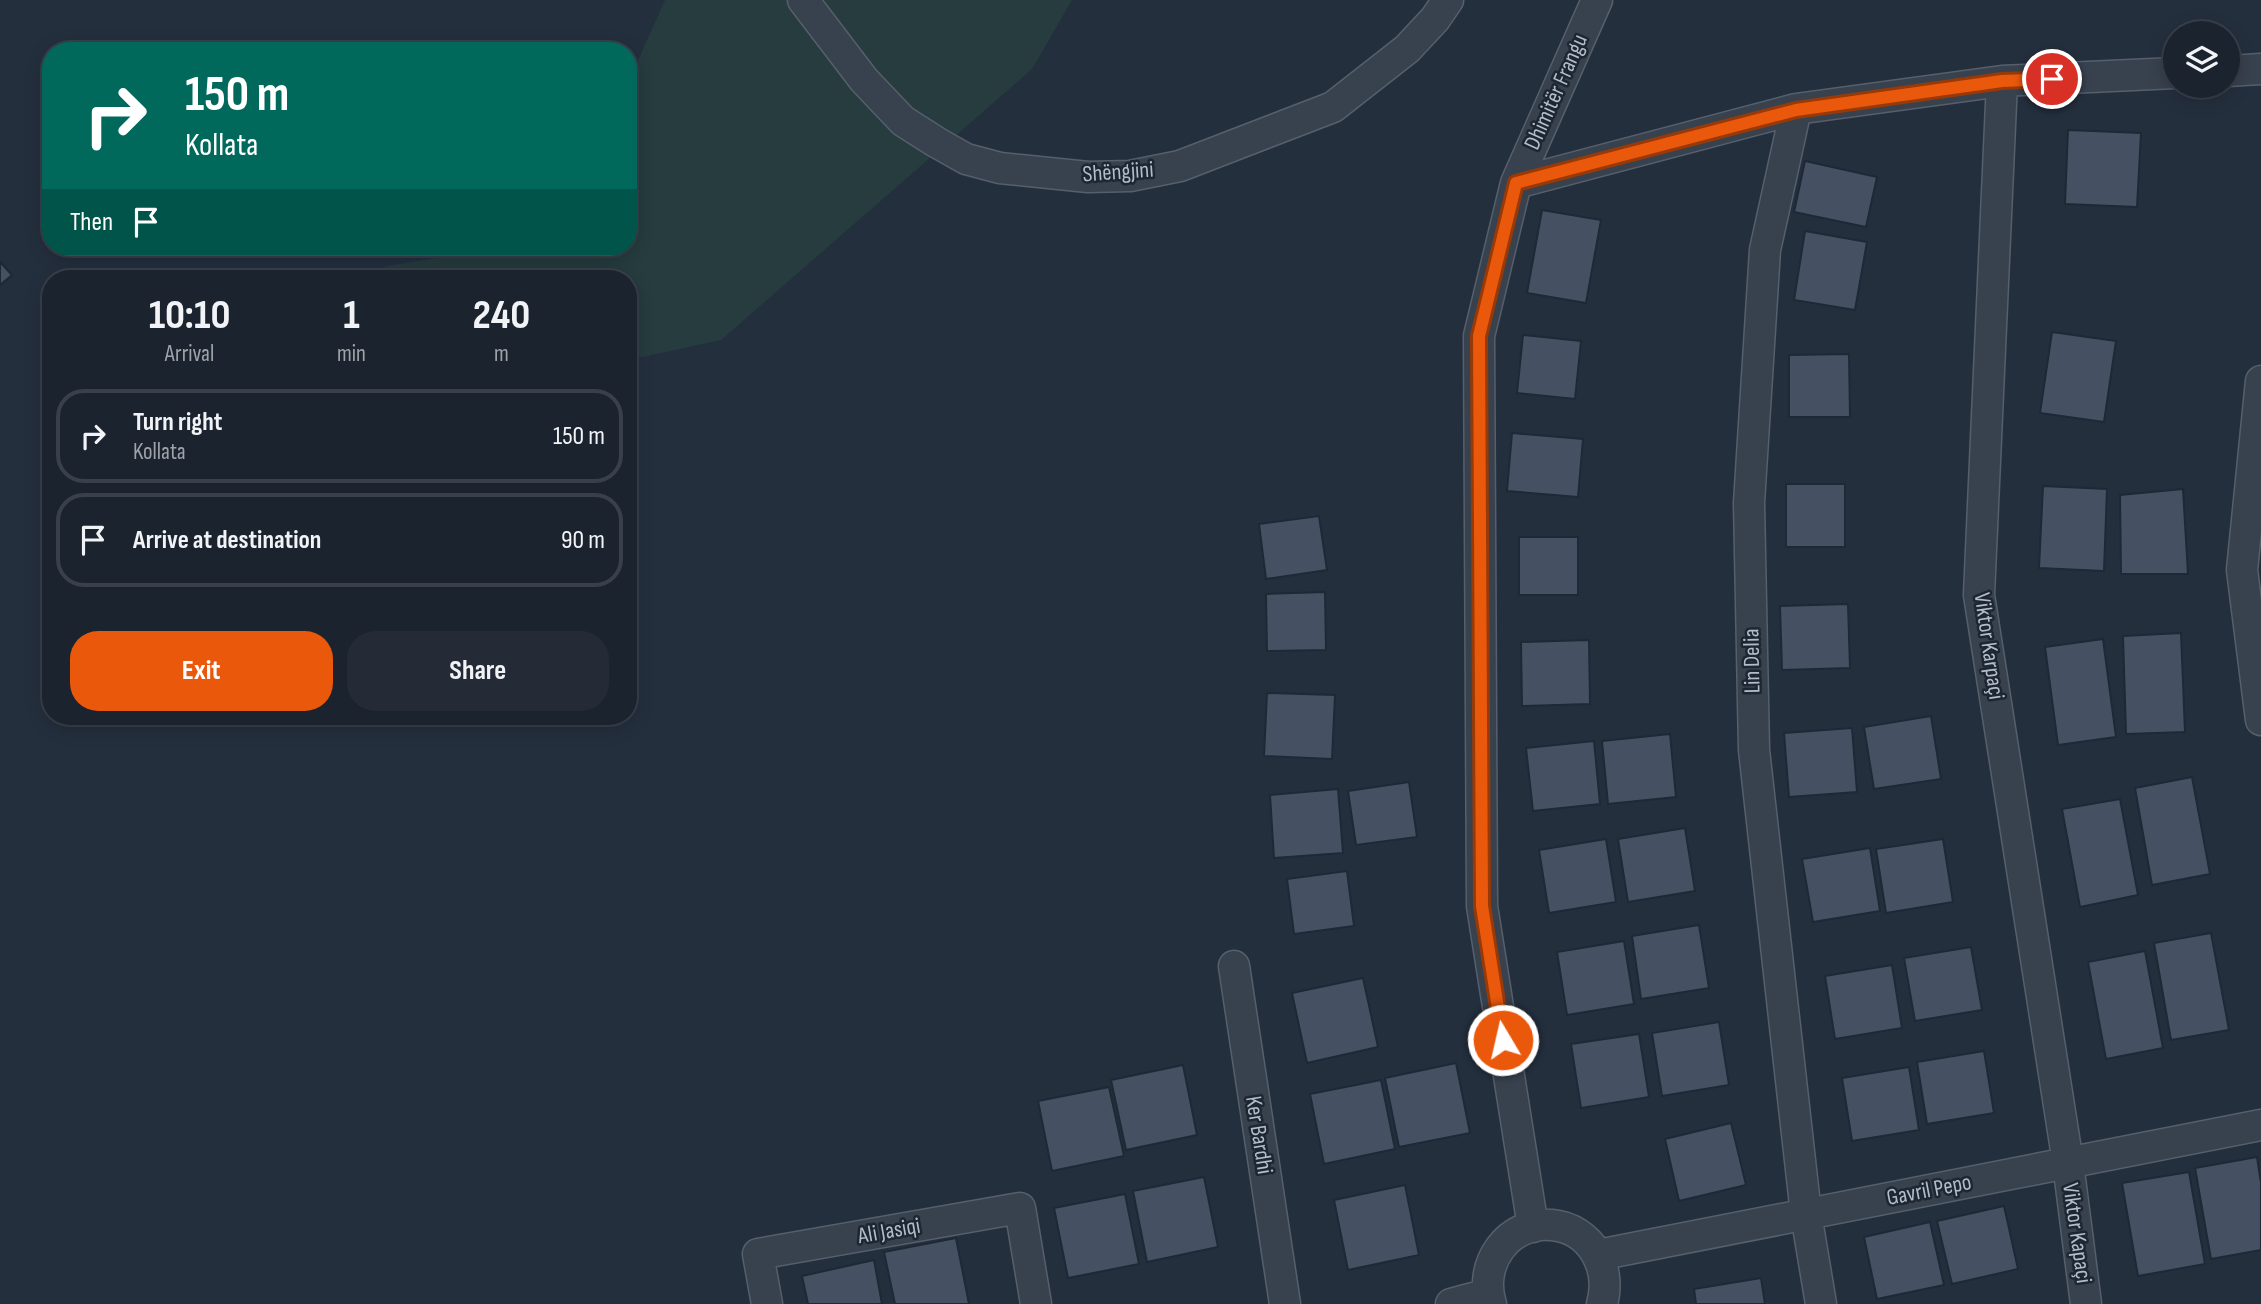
<!DOCTYPE html>
<html lang="en">
<head>
<meta charset="utf-8">
<style>
	:root { --surface:#1b232e; --page:#242b36; --text:#f1f3f6; --muted:#a0a4aa; --line:#39404a; --accent:#ea580c }
	body { margin:0; font-family:"Sofia Sans Condensed",sans-serif; background:var(--page); color:var(--text); height:100vh; display:flex; flex-direction:column; font-size:26px; white-space:nowrap }
	* { box-sizing:border-box; margin:0 }
	p { font-size:23px; color:var(--muted) }
	.icon { flex:none; width:38px; height:38px; fill:none; stroke:currentColor; stroke-width:2; stroke-linecap:round; stroke-linejoin:round }
	.map { position:relative; flex:1; overflow:hidden }
	.sheet { position:absolute; left:42px; top:270px; width:595px; height:455px; display:flex; flex-direction:column; background:var(--surface); border-radius:28px; box-shadow:0 4px 18px #0003,0 0 0 2px var(--line) }
	.sheet>* { flex:none }
	.guide { position:absolute; left:42px; top:42px; width:595px; height:214px; border-radius:28px; box-shadow:0 4px 18px #0003,0 0 0 2px var(--line); background:#00695c; color:#fff; overflow:hidden }
	.controls { position:absolute; left:2163px; top:21px; display:grid; gap:14px }
	.controls a { display:grid; place-items:center; width:77px; height:77px; border-radius:50%; background:var(--surface); box-shadow:0 4px 18px #0003,0 0 0 2px var(--line); font-size:35px }
	.pin { position:absolute; display:grid; place-items:center; width:60px; height:60px; color:#fff; margin:-30px; border:4px solid #fff; border-radius:50%; box-shadow:0 2px 7px #0007 }
	.me { position:absolute; width:77px; margin:-38px; rotate:351deg; stroke-linejoin:round; filter:drop-shadow(0 0 5px #0008) }
	.turn { display:flex; align-items:center; gap:24px; height:147px; padding:0 28px; font-size:32px }
	.turn .icon { width:91px; height:91px; stroke-width:2.5 }
	.turn b { display:block; font-size:49px; line-height:60px }
	.then { display:flex; align-items:center; height:66px; padding:0 28px; background:#0003; gap:14px; font-size:26px }
	.eta { display:flex; justify-content:space-evenly; align-items:center; height:119px; text-align:center }
	.eta b { font-size:42px; font-weight:700; line-height:49px }
	.primary-button { display:flex; gap:14px; margin-top:auto; padding:14px 28px }
	.primary-button a { flex:1; height:80px; border-radius:28px; background:var(--accent); color:#fff; font-size:28px; font-weight:700; line-height:80px; text-align:center }
	.primary-button a+a { background:var(--page); color:var(--text) }
	ul { padding:0; list-style:none }
	li { display:flex; align-items:center; gap:21px; height:94px; margin:0 14px 10px; padding:0 14px; border:4px solid var(--line); border-radius:28px }
	li div { flex:1 }
	li b { display:block; font-size:26px }
	li em { font-style:normal }
	.map>svg:first-child { display:block }
	.green { fill:#263c3f }
	.building { fill:#455162; stroke:#1f2835; stroke-width:2 }
	.lines { fill:none; stroke-linecap:round; stroke-linejoin:round }
	.minor-casing { stroke:#565f6c; stroke-width:33 }
	.minor { stroke:#38414e; stroke-width:30 }
	.route-casing { stroke:#983908; stroke-width:18 }
	.route { stroke:#ea580c; stroke-width:12 }
	.labels { text-anchor:middle; dominant-baseline:central; stroke-width:5; stroke-linejoin:round; paint-order:stroke }
	.street-label { font-size:23px; fill:#b4bcc9; stroke:#1d2633 }
</style>
</head>
<body>
<div class="map">
<svg width="2261" height="1304" viewBox="0 0 2261 1304">
	<rect width="100%" height="100%" fill="#242f3e"/>
	<path class="green" d="M665 0H1072L1032 69 721 340 628 360V278H357L387 266 504 247H628V83Z"/>
	<path class="building" d="M2068 130 2141 133 2137 207 2065 204Z
		M1805 161 1877 177 1866 227 1794 212Z
		M1542 210 1601 220 1586 303 1527 293Z
		M1805 231 1867 242 1855 310 1794 300Z
		M0 262 12 275 0 285Z
		M2052 332 2116 341 2104 422 2040 413Z
		M1523 335 1581 341 1575 399 1517 393Z
		M1849 354 1850 417H1789V355Z
		M1512 433 1583 439 1578 497 1507 491Z
		M1786 484H1845V547H1786Z
		M2043 486 2107 489 2104 571 2039 568Z
		M2183 489 2188 574H2121L2120 495Z
		M1319 516 1327 570 1266 579 1259 524Z
		M1519 537H1578V595H1519Z
		M1325 592 1326 650 1267 651 1266 594Z
		M1848 604 1850 668 1782 670 1780 606Z
		M2181 633 2185 732 2126 734 2123 636Z
		M2103 639 2116 737 2058 745 2045 647Z
		M1589 640 1590 704 1522 706 1521 642Z
		M1267 693 1335 695 1332 759 1264 756Z
		M1931 716 1941 779 1874 789 1864 727Z
		M1852 728 1857 792 1789 797 1784 733Z
		M1670 734 1676 797 1608 804 1602 741Z
		M1594 741 1600 804 1533 811 1526 748Z
		M2192 777 2210 874 2152 885 2135 788Z
		M1409 782 1417 837 1356 845 1348 791Z
		M1338 789 1343 853 1274 858 1270 795Z
		M2120 799 2138 895 2080 907 2062 809Z
		M1685 828 1695 891 1628 902 1618 839Z
		M1606 839 1616 902 1549 913 1539 850Z
		M1943 839 1953 902 1886 913 1876 849Z
		M1870 848 1880 911 1813 922 1802 859Z
		M1347 871 1354 926 1294 934 1287 879Z
		M1699 925 1709 988 1641 999 1632 936Z
		M2211 933 2229 1030 2171 1040 2154 943Z
		M1624 941 1634 1004 1567 1015 1557 952Z
		M1971 947 1982 1010 1915 1021 1904 958Z
		M2145 951 2163 1048 2106 1059 2088 962Z
		M1892 965 1902 1028 1835 1039 1825 976Z
		M1363 978 1378 1047 1307 1063 1292 993Z
		M1719 1022 1729 1085 1662 1096 1652 1033Z
		M1639 1034 1649 1097 1581 1108 1571 1044Z
		M1984 1051 1994 1113 1927 1124 1917 1062Z
		M1456 1063 1470 1133 1399 1147 1385 1078Z
		M1183 1065 1197 1135 1126 1150 1111 1080Z
		M1909 1067 1919 1130 1852 1141 1842 1078Z
		M1381 1080 1395 1149 1324 1164 1310 1094Z
		M1109 1087 1124 1156 1052 1171 1038 1101Z
		M1731 1123 1746 1185 1679 1201 1665 1139Z
		M2257 1157 2261 1183V1250L2211 1259 2195 1168Z
		M2189 1172 2205 1264 2138 1276 2122 1183Z
		M1204 1177 1218 1247 1147 1262 1133 1191Z
		M1405 1185 1419 1255 1348 1270 1334 1200Z
		M1125 1194 1139 1264 1068 1278 1054 1208Z
		M2004 1206 2018 1269 1952 1284 1937 1221Z
		M1930 1222 1944 1285 1877 1299 1864 1237Z
		M956 1238 969 1304H895L884 1252Z
		M874 1260 882 1304H808L802 1276Z
		M1761 1278 1765 1304H1696L1694 1289Z"/>
	<g class="lines">
		<g class="minor-casing">
			<path id="minor" d="M803 0 864 80 903 121 936 142 966 159 1000 168 1088 177 1130 176 1180 166 1333 107 1407 49 1435 19 1448 0
				M2228 71 2261 69
				M2002 81 1979 595 2068 1163 2086 1304
				M1796 109 1765 250 1749 503 1754 750 1806 1214 1821 1304
				M1516 183 1796 109 2002 81 2175 73
				M2261 381 2242 570 2261 720
				M1234 966 1285 1304
				M1533 1227 1482 906 1479 336 1516 183 1597 0
				M1598 1255 2261 1125
				M767 1304 758 1254 1020 1208 1036 1304
				M1451 1304 1488 1294
				M1491 1304C1478 1264 1508 1221 1552 1225 1592 1229 1612 1268 1602 1304"/>
		</g>
		<use href="#minor" class="minor"/>
	</g>
	<g class="lines">
		<g class="route-casing">
			<path id="route" d="M1503 1040 1482 906 1479 336 1516 183 1796 110 2002 81 2052 79"/>
		</g>
		<use href="#route" class="route"/>
	</g>
	<g class="labels">
		<g class="street-label">
			<text transform="translate(1556 92) rotate(-66)">Dhimitër Frangu</text>
			<text transform="translate(1118 172) rotate(-4)">Shëngjini</text>
			<text transform="translate(1989 646) rotate(82)">Viktor Karpaçi</text>
			<text transform="translate(1752 661) rotate(-91)">Lin Delia</text>
			<text transform="translate(1259 1135) rotate(81)">Ker Bardhi</text>
			<text transform="translate(1929 1190) rotate(-11)">Gavril Pepo</text>
			<text transform="translate(889 1231) rotate(-10)">Ali Jasiqi</text>
			<text transform="translate(2077 1233) rotate(82)">Viktor Kapaçi</text>
		</g>
	</g>
</svg>
<div class="controls">
<a><svg class="icon" aria-label="layers" viewBox="0 0 24 24"><path d="M12 4l9 5-9 5-9-5zM3 14l9 5 9-5"/></svg></a>
</div>
<div class="pin" style="left:2052px;top:79px;background:#d93025"><svg class="icon" aria-label="arrive" viewBox="0 0 24 24"><path d="M6 21V4h12l-3 4 3 4H6"/></svg></div>
<svg class="me" style="left:1503px;top:1040px" viewBox="-20 -20 40 40"><circle r="17" fill="#ea580c" stroke="#fff" stroke-width="3"/><path d="M0-11L8 9 0 5-8 9z" fill="#fff"/></svg>
<div class="guide">
<div class="turn"><svg class="icon" aria-label="right" viewBox="0 0 24 24"><path d="M7 20v-9h11M14 6l5 5-5 5"/></svg><div><b>150 m</b>Kollata</div></div>
<div class="then">Then<svg class="icon" aria-label="arrive" viewBox="0 0 24 24"><path d="M6 21V4h12l-3 4 3 4H6"/></svg></div>
</div>
<section class="sheet">
<div class="eta">
<div><b>10:10</b><p>Arrival</p></div>
<div><b>1</b><p>min</p></div>
<div><b>240</b><p>m</p></div>
</div>
<ul>
<li><svg class="icon" aria-label="right" viewBox="0 0 24 24"><path d="M7 20v-9h11M14 6l5 5-5 5"/></svg><div><b>Turn right</b><p>Kollata</p></div><em>150 m</em></li>
<li><svg class="icon" aria-label="arrive" viewBox="0 0 24 24"><path d="M6 21V4h12l-3 4 3 4H6"/></svg><div><b>Arrive at destination</b></div><em>90 m</em></li>
</ul>
<div class="primary-button"><a>Exit</a><a>Share</a></div>
</section>
</div>
</body>
</html>
